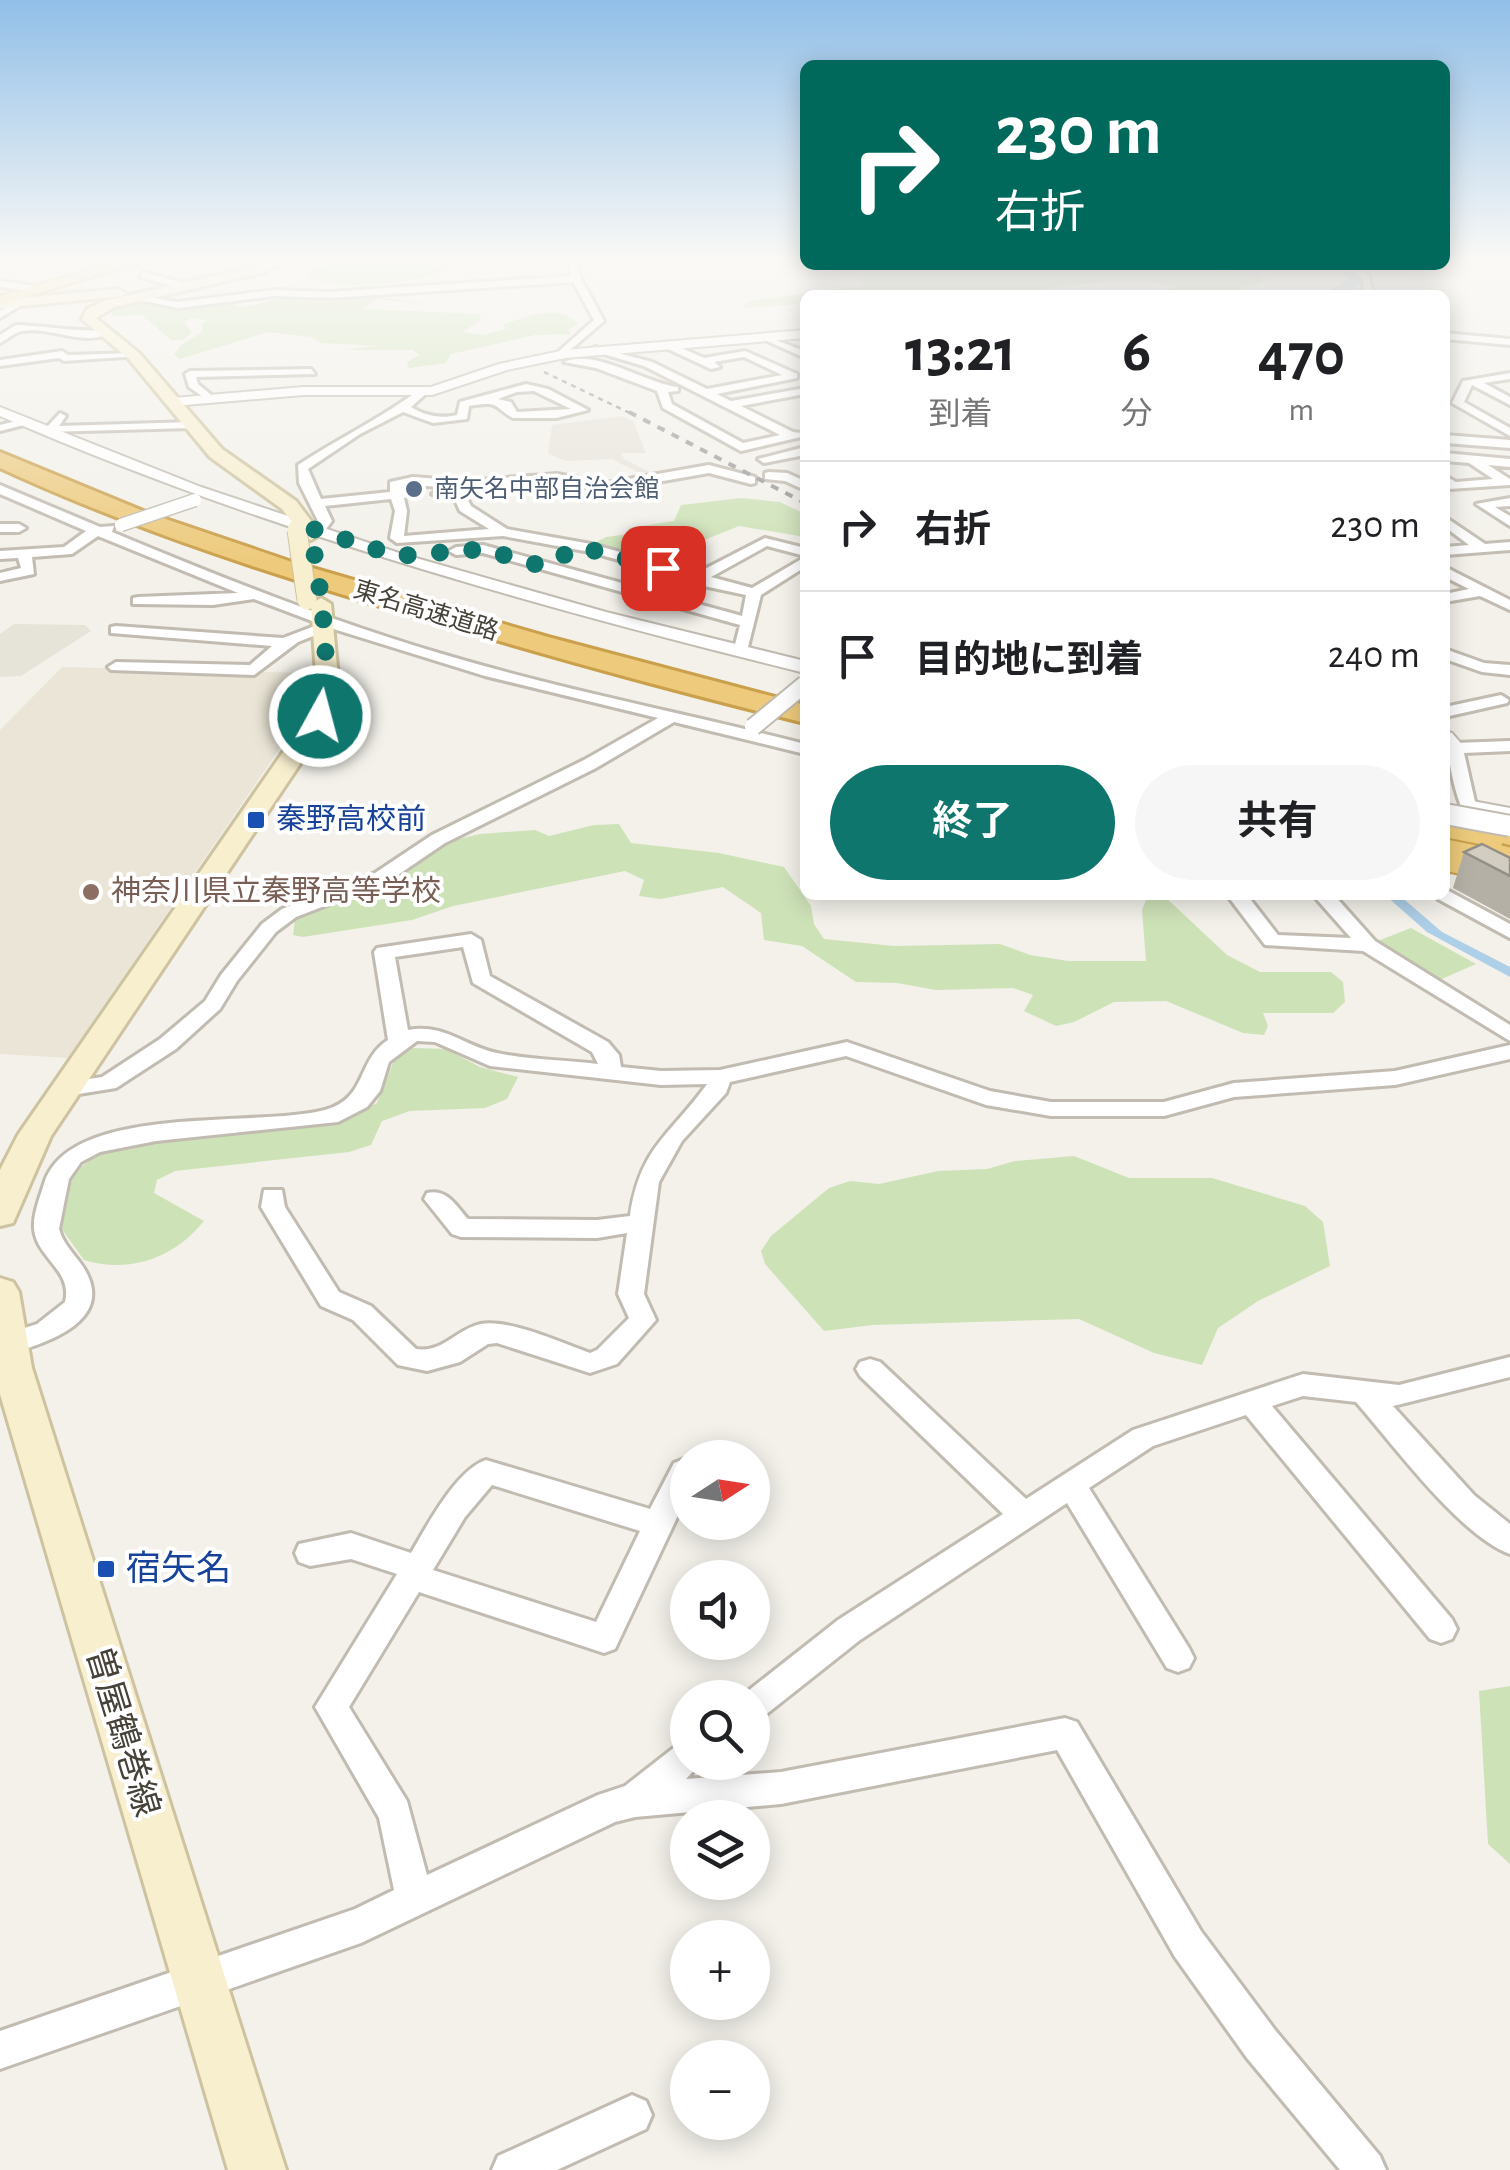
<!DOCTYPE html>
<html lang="ja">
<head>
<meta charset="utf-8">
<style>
	:root { --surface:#fff; --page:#f6f6f6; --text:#202124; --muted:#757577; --line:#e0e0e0; --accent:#0f766e }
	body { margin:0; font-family:"Alegreya Sans","Noto Sans JP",sans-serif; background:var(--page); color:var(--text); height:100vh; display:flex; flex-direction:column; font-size:38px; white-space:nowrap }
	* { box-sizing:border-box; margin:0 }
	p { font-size:32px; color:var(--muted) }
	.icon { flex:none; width:55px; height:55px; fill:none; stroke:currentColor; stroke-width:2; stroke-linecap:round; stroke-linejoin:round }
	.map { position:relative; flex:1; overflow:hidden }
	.panel { position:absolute; left:800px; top:290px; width:650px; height:610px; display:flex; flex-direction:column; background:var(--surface); border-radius:15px; box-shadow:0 5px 25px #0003 }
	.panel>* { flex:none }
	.top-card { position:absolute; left:800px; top:60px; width:650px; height:210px; border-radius:15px; box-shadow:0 5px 25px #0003; background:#00695c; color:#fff; overflow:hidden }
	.needle { width:65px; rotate:78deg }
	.buttons { position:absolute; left:670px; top:1440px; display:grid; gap:20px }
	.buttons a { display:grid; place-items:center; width:100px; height:100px; border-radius:50%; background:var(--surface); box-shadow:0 5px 25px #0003; font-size:50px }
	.pin { position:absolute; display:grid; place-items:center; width:85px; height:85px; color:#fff; margin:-42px; border-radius:20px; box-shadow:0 5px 15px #0006 }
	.me { position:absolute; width:110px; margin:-55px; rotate:7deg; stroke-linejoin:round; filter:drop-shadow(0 0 8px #0008) }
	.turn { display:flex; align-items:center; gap:35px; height:210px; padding:0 30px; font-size:45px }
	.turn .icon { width:130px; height:130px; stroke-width:2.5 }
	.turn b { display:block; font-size:70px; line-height:85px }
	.eta { display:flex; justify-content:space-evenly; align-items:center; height:170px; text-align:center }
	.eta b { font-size:60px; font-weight:700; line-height:70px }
	.action { display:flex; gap:20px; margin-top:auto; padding:20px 30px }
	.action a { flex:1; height:115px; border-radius:60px; background:var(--accent); color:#fff; font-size:40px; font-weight:700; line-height:115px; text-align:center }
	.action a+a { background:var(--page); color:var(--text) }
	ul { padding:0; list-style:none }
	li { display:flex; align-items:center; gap:30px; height:130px; padding:0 30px; border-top:2px solid var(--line) }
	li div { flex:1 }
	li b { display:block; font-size:38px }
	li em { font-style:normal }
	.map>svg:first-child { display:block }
	.residential { fill:#e6e3d9 }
	.education { fill:#eae5d6 }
	.green { fill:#cee2b8 }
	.water { fill:#aecfe8 }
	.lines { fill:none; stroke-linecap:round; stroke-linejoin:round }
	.river { fill:#aecfe8; fill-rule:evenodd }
	.minor-casing { stroke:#c1bbb1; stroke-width:6 }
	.tertiary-casing { stroke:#c1bbb1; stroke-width:4 }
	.secondary-casing { stroke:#cdc3a0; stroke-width:6 }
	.primary-casing { stroke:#d6bc76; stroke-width:5 }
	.motorway-casing { stroke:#cba04d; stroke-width:6 }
	.minor { fill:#fff; fill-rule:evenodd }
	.tertiary { fill:#fff; fill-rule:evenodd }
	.secondary { fill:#f8efcf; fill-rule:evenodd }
	.primary { fill:#f2dea4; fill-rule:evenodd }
	.motorway { fill:#edca7c; fill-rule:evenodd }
	.rail-far3 { stroke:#989898; stroke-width:2.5; stroke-dasharray:5 5; stroke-linecap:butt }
	.rail-far2 { stroke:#989898; stroke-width:4; stroke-dasharray:8 8; stroke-linecap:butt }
	.rail-far1 { stroke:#989898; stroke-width:5; stroke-dasharray:9 9; stroke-linecap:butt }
	.rail { stroke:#989898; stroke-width:6; stroke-dasharray:12 12; stroke-linecap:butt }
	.minor-bridge-far1-casing { stroke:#c1bbb1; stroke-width:15; stroke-linecap:butt }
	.minor-bridge-casing { stroke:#c1bbb1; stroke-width:20; stroke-linecap:butt }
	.tertiary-bridge-casing { stroke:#c1bbb1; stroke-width:24; stroke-linecap:butt }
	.secondary-bridge-casing { stroke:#cdc3a0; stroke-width:21; stroke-linecap:butt }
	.motorway-bridge-far1-casing { stroke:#cba04d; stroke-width:35; stroke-linecap:butt }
	.motorway-bridge-casing { stroke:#cba04d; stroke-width:45; stroke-linecap:butt }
	.minor-bridge-far1 { stroke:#fff; stroke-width:12 }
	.minor-bridge { stroke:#fff; stroke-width:16 }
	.tertiary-bridge { stroke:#fff; stroke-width:20 }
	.secondary-bridge { stroke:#f8efcf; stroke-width:19 }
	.motorway-bridge-far1 { stroke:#edca7c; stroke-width:31 }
	.motorway-bridge { stroke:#edca7c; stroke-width:40 }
	.wall { fill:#b5b0a6 }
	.building { fill:#d3cdc1; stroke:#949087; stroke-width:2.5 }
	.route { stroke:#0f766e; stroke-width:18; stroke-dasharray:0 32.4 }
	.service-dot { fill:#5c6f8a; stroke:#fff; stroke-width:4 }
	.transit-dot { fill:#1a4fb4; stroke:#fff; stroke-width:4 }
	.education-dot { fill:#8d6e63; stroke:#fff; stroke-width:4 }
	.labels { text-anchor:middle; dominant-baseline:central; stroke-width:8; stroke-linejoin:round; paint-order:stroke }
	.far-service-label { font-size:25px; fill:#4e5e75; stroke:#fff; text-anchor:start }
	.far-street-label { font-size:25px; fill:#464239; stroke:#fff }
	.transit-label { font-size:30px; fill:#164399; stroke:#fff; text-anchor:start }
	.education-label { font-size:30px; fill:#785e54; stroke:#fff; text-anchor:start }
	.near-transit-label { font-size:35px; fill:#164399; stroke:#fff; text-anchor:start }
	.near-street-label { font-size:35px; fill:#464239; stroke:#fff }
</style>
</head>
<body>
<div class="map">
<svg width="1510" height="2170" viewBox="0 0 1510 2170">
	<rect width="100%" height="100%" fill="#f3f1ea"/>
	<path class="residential" d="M623 416 633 421 646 453H621L624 459 651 473 643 475 612 459 565 461 548 453 552 425Z
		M14 624 85 625 91 631 21 676 0 677V634Z"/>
	<path class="education" d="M62 667 308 673 304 713 68 1058 0 1054V730Z"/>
	<path class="green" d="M318 260 359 264 439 260 434 265 452 267C418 284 338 295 307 274L324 265Z
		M879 265H1200L1258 276 1264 282 1238 290V295H1135L1175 288C1146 273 1071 286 1037 290L1033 295H805V304L742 308 749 301 862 286 864 269Z
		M383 289 314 303 377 296 432 305 378 299 363 309 479 314 481 320 463 332 483 335 506 329 503 324C522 320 557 300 578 324L568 330 571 334 535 335 451 354 446 363 409 368 407 362 420 355 413 350H355L349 349 382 346 322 343 312 337 268 332 180 359 174 355 181 345 202 332V324L209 320 192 318 184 322 192 332 183 340H171L142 315 112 316V310L135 302 213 300 245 307 287 296Z
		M741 498 780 502 805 514V537L739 526 697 543 678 545 688 548 657 564 591 545 606 537 630 534 629 528 674 521 681 505Z
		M619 824 631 843 719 853 784 867 811 906 814 924 824 939 894 946 1000 944 1030 955 1068 961H1146L1142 910 1148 895H1163L1227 955 1260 972H1331L1343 982 1345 1002 1333 1013H1263L1268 1026 1264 1035 1243 1033 1166 1001 1114 1002 1074 1022 1056 1026 1024 1011 1033 995 1013 988 936 990 897 983 856 982 802 946 764 940 761 913 723 887 661 899 639 896 644 880 625 871 453 906 412 920 303 937 293 935 295 920 398 876 438 844 480 834 535 830 549 836 594 825Z
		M1411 928 1476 964 1437 981 1375 942Z
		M413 1048 446 1049 480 1067 518 1077 507 1099 485 1108 410 1111 382 1121 371 1145 349 1152 175 1171 157 1180 154 1193 204 1221C174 1258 130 1274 84 1260L61 1228 73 1174 105 1147 338 1122 377 1103 395 1058Z
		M1074 1156 1129 1178H1212L1305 1206 1323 1222 1330 1266 1258 1301 1218 1328 1202 1365 1154 1353 1079 1319 873 1325 824 1331 765 1264 761 1251 771 1236 829 1188 850 1181 879 1184 938 1171 987 1169 1015 1161Z
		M1510 1686V1864L1488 1844 1479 1691Z"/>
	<path class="water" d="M1385 895H1399L1442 932 1510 967V977L1427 932Z"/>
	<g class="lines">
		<path class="river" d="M1331 265H1348L1368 280 1342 295H1322L1349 279Z"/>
		<g class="minor-casing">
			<path id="minor" d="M570 260H578L580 277 604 321 562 357 558 352 594 320 573 282 329 298 274 296 178 308 130 298 135 295 178 302 274 290 329 292 571 276Z
				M1340 265H1351L1369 275 1372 291 1358 295 1364 288 1362 278Z
				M143 272 183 283 185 285 180 288 140 277Z
				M0 281 36 286 41 289 36 292 0 287Z
				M20 299 28 301 0 318V311Z
				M16 325C48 326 75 332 107 330L112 333C79 347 53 326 22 331 14 332 7 340 0 343V335Z
				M1445 333 1510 339V345L1445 339Z
				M765 336 805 351V358L765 340Z
				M670 343 704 358 745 351 797 374V378L717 394 731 401 805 388V394L741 406 793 432 801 433V437L741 451 663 408 657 391 596 368 564 362C596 348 644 383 678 387V391L668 392 672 404 743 443 780 435 644 366 590 350 595 347 652 362 707 389 782 375 744 357 714 362 720 367 711 369 666 348Z
				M62 351 68 355 134 353 139 356 64 361 59 358 0 366V360Z
				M311 369 315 374 196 377 198 384 215 398 209 401 189 387 185 374 190 371Z
				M1510 373V379L1484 383 1510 397V405L1472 385 1464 402 1510 428V436L1452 403 1463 381Z
				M526 384 548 389 588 410 556 418H513C492 406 501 401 469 406L467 419 433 423 403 412 360 434 308 469 321 499 390 492V482L413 477 467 481 557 474 606 483 709 465 755 477V483L751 484 709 473 606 491 557 482 467 489 413 485 401 487 412 494 404 498 407 511 404 536 489 529 460 511 454 498 432 494C438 488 454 489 463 491L471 506 507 529 591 544 697 573 765 538 805 548V556L767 546 711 577 752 588 805 557V567L761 595 746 655 733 652 740 625 483 553 456 555 449 551 456 547 483 545 742 616 746 595 690 583 688 579 590 552 503 536 397 543 390 538 395 511 391 499 325 506 332 521 323 533 311 530 318 521 299 483 298 465C337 439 384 417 420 389L429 391 411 407C426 416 440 419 457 415L460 402ZM534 391 571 409 517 412 511 402 498 399 517 392Z
				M60 413 66 416 59 426 192 422 198 425 192 428 46 432V428Z
				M24 419 28 424 0 431V425Z
				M1445 435 1510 440V448L1445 443Z
				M805 447V455L764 463 758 459Z
				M1445 453 1510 459V467L1488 465 1510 479V485L1449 489 1445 476 1456 482 1493 479 1469 463 1445 461Z
				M769 472 787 473 805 481V490L785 481 765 479V473Z
				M0 485 100 527 114 526 112 532C220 577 330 621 442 654 562 690 684 713 805 744V754L674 722 596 768 445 843 389 881 296 917 276 932 237 981 220 1009 176 1049 116 1088 66 1096 58 1094 55 1089 58 1084 102 1077 160 1039 205 1001 221 975 262 924 282 909 375 873 432 835 584 760 658 718 485 676 327 627 326 631 298 642 254 675 111 670 108 667 116 662 250 665 272 646 111 633V627L116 626 283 638 320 624 254 599 213 605 133 604V598L138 597 238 593 98 536 72 554 32 557 34 574 0 581V573L21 568 18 558 0 559V551L64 547 86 531 0 494Z
				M1510 498V506L1495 507 1510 516V526L1476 504Z
				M1445 517 1485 544 1510 542V550L1445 555V547L1469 545 1445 527Z
				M0 524H19L26 528 19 532H0Z
				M1445 567 1510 600V610L1480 596 1445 602V594L1469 589 1445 577Z
				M1445 649 1484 663 1510 665V675L1482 672 1445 659Z
				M1501 695 1509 700 1507 703 1445 717V707Z
				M1510 741V751L1464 753 1476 806 1510 836V851C1460 835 1455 792 1447 748L1455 743Z
				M1445 889 1510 924V938L1438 899 1435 895H1445Z
				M1227 895H1247L1278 935 1351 938 1313 895H1334L1375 941 1510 1025V1041L1363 951 1265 945Z
				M471 934 481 940 490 976 608 1042 619 1055 621 1067 661 1071 720 1070 847 1042 990 1091 1051 1102H1164L1234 1083 1395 1071 1510 1045V1059L1395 1085 1234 1097 1164 1116H1051L986 1105 846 1056 730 1082 726 1093 682 1141 659 1182 644 1294 656 1320 617 1364 590 1373 497 1343 488 1344 460 1362 427 1371 398 1365 353 1320 321 1306 261 1207 264 1190H282L285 1207 339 1292 371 1306 416 1349C444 1353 456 1329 481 1324 510 1319 561 1343 590 1353L597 1350 629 1318 618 1294 627 1233 597 1238 461 1237 452 1234 424 1199 427 1193C447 1188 456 1206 468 1219L597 1220 630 1216C640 1146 671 1135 707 1084L661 1085 490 1066 435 1042 417 1041 389 1062 380 1091 367 1107 338 1122 156 1141 100 1152 81 1162 69 1179 59 1229C64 1248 81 1259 88 1276 110 1324 41 1345 8 1354L0 1352V1336L37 1324 65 1302C73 1270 36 1258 34 1228 33 1214 40 1197 44 1184 68 1102 258 1128 325 1110 368 1098 356 1061 388 1040L374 952 377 948ZM463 947 473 983 592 1052 598 1064C565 1060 529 1060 497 1053 464 1046 444 1023 408 1030L395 957Z
				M1510 1357V1377L1393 1406 1474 1495 1510 1524V1554C1460 1536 1392 1443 1356 1402L1303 1396 1272 1406 1452 1619 1457 1629 1452 1639 1441 1643 1430 1639 1246 1415 1153 1446 1089 1488 1189 1648 1194 1658 1189 1668 1178 1672 1167 1668 1067 1503 860 1640 764 1716 752 1720V1698H739L838 1620 1003 1514 860 1376 856 1369 860 1362 870 1359 880 1362 1026 1499 1133 1430 1303 1374 1399 1385Z
				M684 1459 688 1460V1494L615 1649 604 1653 419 1592 349 1707 407 1801 427 1875 598 1795 625 1786 676 1746 688 1741V1762H702L686 1779 781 1772 1065 1718 1077 1722 1201 1931 1275 2030 1380 2156 1386 2170H1340L1247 2058 1175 1957 1057 1750 781 1804 635 1817 615 1822 361 1943 0 2069V2031L355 1909 394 1890 379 1818 315 1707 397 1574 351 1559 310 1566 299 1562 295 1553 299 1544 351 1533 411 1553C427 1526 456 1470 486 1460L650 1509 674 1463ZM492 1485 640 1531 596 1622 433 1570 465 1517Z
				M632 2095 646 2101 652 2115 646 2129 557 2170H492L498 2156Z"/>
		</g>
		<g class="tertiary-casing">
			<path id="tertiary" d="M278 260H295L261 272 256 269Z
				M805 330V338L565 358 507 370 432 395H303L173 406 166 402 173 398 303 387H431L499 364 565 350Z
				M0 407 201 487 402 554 606 612 805 661V673C530 605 260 529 0 416Z
				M1445 731 1452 733 1465 748 1462 752 1455 754 1445 749Z
				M1467 800 1510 808V822L1459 812 1456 807Z"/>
		</g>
		<g class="secondary-casing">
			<path id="secondary" d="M261 265 267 269 266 272 114 307 96 318 139 353 222 449 296 501 321 534 311 540 304 538 282 509 210 457 129 359 82 319 87 309 104 301Z
				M118 289 125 293 123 296 0 308V300Z
				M321 598 331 604 339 688 332 716 51 1136 13 1223 0 1226V1170L18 1135 308 716 317 688 311 604Z
				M0 1278 13 1282 19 1292 32 1368 286 2170H228L0 1394Z"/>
		</g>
		<g class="primary-casing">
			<path id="primary" d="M123 260H146L0 305V296Z"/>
		</g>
		<g class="motorway-casing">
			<path id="motorway" d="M0 452 148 513 292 562 548 637 805 705V723C682 693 559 659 438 623 289 580 141 533 0 468Z
				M1445 824 1510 836V856L1445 844Z"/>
		</g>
		<use href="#minor" class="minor"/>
		<use href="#tertiary" class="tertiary"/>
		<use href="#secondary" class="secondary"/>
		<use href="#primary" class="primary"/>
		<use href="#motorway" class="motorway"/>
		<path class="rail-far3" d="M340 260 350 266
			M544 372 634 415"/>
		<path class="rail-far2" d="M629 412 805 503"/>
		<path class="rail-far1" d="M1445 848 1482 868"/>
		<path class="rail" d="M1477 865 1510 883"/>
		<g class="minor-bridge-far1-casing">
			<path id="minor-bridge-far1" d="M121 525 195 500"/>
		</g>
		<g class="minor-bridge-casing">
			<path id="minor-bridge" d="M753 727 805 684"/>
		</g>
		<g class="tertiary-bridge-casing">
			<path id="tertiary-bridge" d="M1445 814 1510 826"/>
		</g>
		<g class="secondary-bridge-casing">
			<path id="secondary-bridge" d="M297 530 307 600"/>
		</g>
		<g class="motorway-bridge-far1-casing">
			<path id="motorway-bridge-far1" d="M1445 855 1510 868"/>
		</g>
		<g class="motorway-bridge-casing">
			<path id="motorway-bridge" d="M1497 865 1510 868"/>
		</g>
		<use href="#minor-bridge-far1" class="minor-bridge-far1"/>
		<use href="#minor-bridge" class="minor-bridge"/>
		<use href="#tertiary-bridge" class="tertiary-bridge"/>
		<use href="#secondary-bridge" class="secondary-bridge"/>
		<use href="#motorway-bridge-far1" class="motorway-bridge-far1"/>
		<use href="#motorway-bridge" class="motorway-bridge"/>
	</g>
	<path class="wall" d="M1464 852 1510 858V919L1453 888Z"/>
	<path class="building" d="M1482 844 1510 858V876L1464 852Z"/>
	<linearGradient id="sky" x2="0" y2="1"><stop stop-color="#91bfe8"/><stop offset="0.46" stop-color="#faf9f6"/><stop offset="1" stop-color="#faf9f6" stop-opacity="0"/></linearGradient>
	<rect width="1510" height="564" fill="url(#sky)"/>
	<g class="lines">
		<path class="route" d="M320 716C334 669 319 578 310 528L397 556 483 549 542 566 580 547 663 568"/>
	</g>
	<circle class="service-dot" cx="414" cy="489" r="10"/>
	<g class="transit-dot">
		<rect x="246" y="810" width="20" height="20" rx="5"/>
		<rect x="96" y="1559" width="20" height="20" rx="5"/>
	</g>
	<circle class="education-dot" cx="91" cy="892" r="10"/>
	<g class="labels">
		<g class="far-service-label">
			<text x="434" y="489">南矢名中部自治会館</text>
		</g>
		<g class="far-street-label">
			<text transform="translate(426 611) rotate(17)">東名高速道路</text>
		</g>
		<g class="transit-label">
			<text x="276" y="820">秦野高校前</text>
		</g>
		<g class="education-label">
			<text x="111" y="892">神奈川県立秦野高等学校</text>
		</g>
		<g class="near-transit-label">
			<text x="126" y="1569">宿矢名</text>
		</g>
		<g class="near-street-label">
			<text transform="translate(122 1732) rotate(73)">曽屋鶴巻線</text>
		</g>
	</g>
</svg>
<div class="buttons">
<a><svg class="needle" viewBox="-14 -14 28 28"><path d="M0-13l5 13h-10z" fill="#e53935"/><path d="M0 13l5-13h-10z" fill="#757577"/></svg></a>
<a><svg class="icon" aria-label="sound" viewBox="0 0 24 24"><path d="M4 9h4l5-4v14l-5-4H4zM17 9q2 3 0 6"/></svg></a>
<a><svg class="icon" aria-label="search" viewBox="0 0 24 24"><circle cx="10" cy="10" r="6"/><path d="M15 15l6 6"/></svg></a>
<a><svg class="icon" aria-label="layers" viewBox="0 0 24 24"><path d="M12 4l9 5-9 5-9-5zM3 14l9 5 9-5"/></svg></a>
<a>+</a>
<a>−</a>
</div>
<div class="pin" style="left:663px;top:568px;background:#d93025"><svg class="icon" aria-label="arrive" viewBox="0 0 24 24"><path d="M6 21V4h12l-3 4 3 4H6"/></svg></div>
<svg class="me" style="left:320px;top:716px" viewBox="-20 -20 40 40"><circle r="17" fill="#0f766e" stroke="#fff" stroke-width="3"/><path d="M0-11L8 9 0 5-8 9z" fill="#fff"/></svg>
<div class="top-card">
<div class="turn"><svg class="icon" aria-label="right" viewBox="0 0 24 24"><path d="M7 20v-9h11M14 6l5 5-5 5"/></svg><div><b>230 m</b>右折</div></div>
</div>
<section class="panel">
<div class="eta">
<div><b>13:21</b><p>到着</p></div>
<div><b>6</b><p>分</p></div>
<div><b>470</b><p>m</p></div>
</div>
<ul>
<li><svg class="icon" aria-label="right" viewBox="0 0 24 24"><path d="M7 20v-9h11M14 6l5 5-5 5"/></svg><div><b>右折</b></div><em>230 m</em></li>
<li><svg class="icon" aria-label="arrive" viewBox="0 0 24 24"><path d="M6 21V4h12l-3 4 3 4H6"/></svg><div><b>目的地に到着</b></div><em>240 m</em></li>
</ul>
<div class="action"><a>終了</a><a>共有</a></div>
</section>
</div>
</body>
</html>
